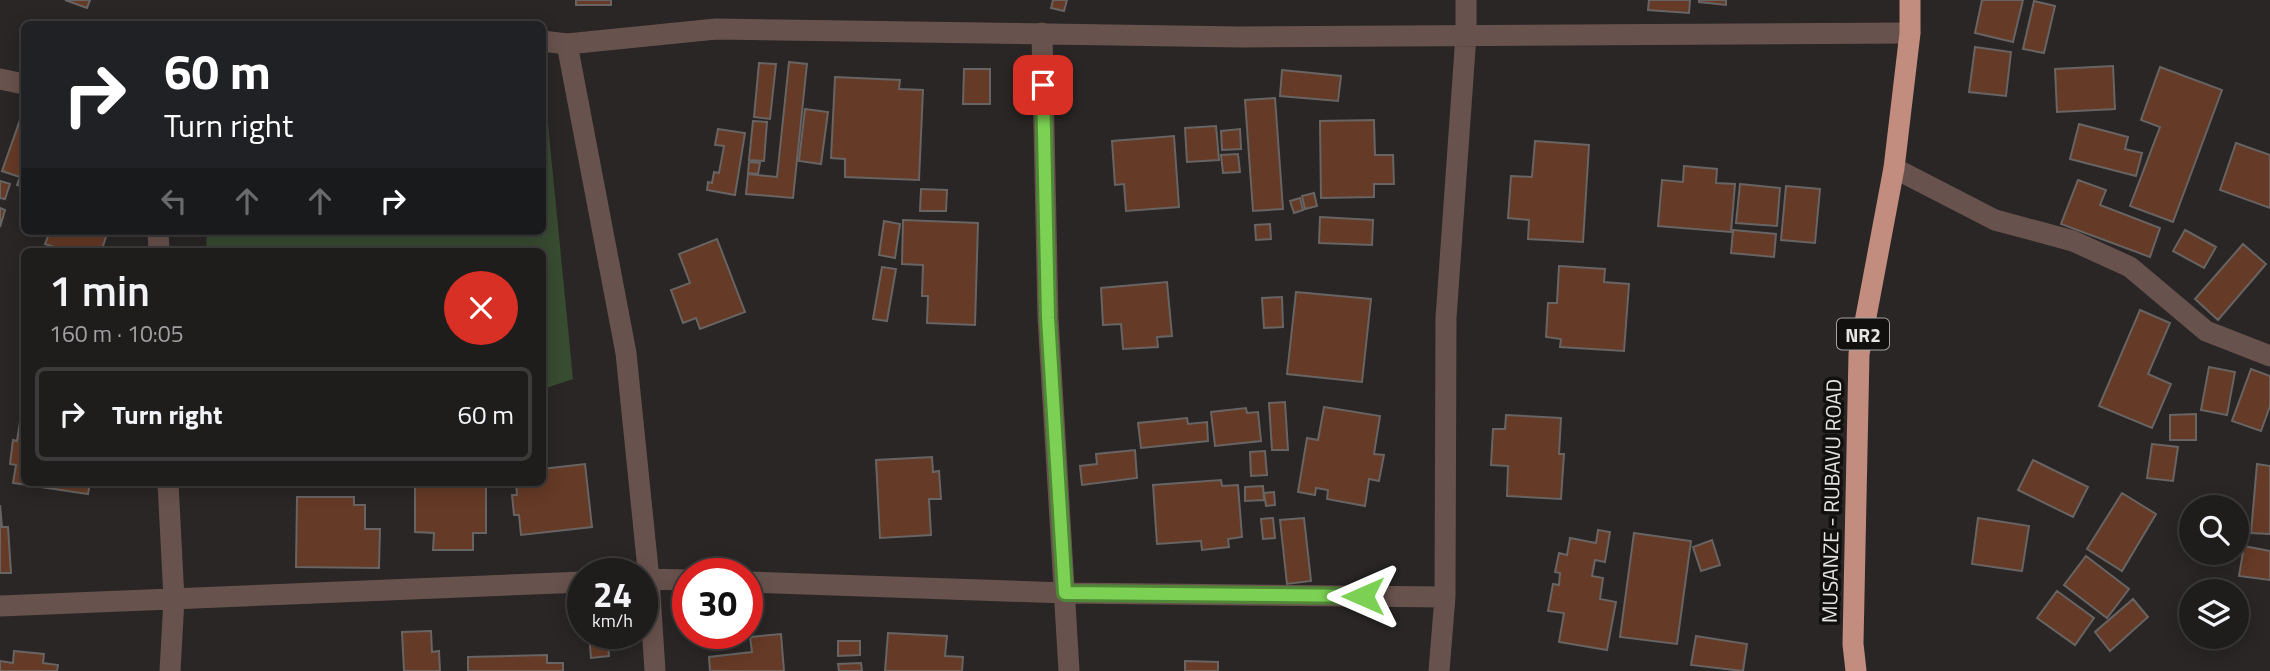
<!DOCTYPE html>
<html lang="en">
<head>
<meta charset="utf-8">
<style>
	:root { --surface:#1f1c1c; --page:#2c2929; --text:#f1f3f6; --muted:#a1a1a3; --line:#3c3a3b }
	body { margin:0; font-family:"Titillium Web",sans-serif; background:var(--page); color:var(--text); height:100vh; display:flex; flex-direction:column; font-size:26px; white-space:nowrap }
	* { box-sizing:border-box; margin:0 }
	p { font-size:23px; color:var(--muted) }
	.icon { flex:none; width:38px; height:38px; fill:none; stroke:currentColor; stroke-width:2; stroke-linecap:round; stroke-linejoin:round }
	.map { position:relative; flex:1; overflow:hidden }
	.sheet { position:absolute; left:21px; top:248px; width:525px; height:238px; display:flex; flex-direction:column; background:var(--surface); border-radius:10px; box-shadow:0 4px 18px #0003,0 0 0 2px var(--line) }
	.sheet>* { flex:none }
	.top-card { position:absolute; left:21px; top:21px; width:525px; height:214px; border-radius:10px; box-shadow:0 4px 18px #0003,0 0 0 2px var(--line); background:#202124; color:#fff; overflow:hidden }
	.fabs { position:absolute; left:2179px; top:495px; display:grid; gap:14px }
	.fabs a { display:grid; place-items:center; width:70px; height:70px; border-radius:50%; background:var(--surface); box-shadow:0 4px 18px #0003,0 0 0 2px var(--line); font-size:35px }
	.speed { position:absolute; left:567px; top:558px; display:flex; gap:14px; font-size:35px; font-weight:700; text-align:center }
	.speed>* { display:grid; place-content:center; width:91px; height:91px; border-radius:50%; background:var(--surface); box-shadow:0 4px 18px #0003,0 0 0 2px var(--line); line-height:1 }
	.speed small { font-size:18px; font-weight:400 }
	.speed .limit { border:10px solid #d22; background:#fff; color:#111 }
	.pin { position:absolute; display:grid; place-items:center; width:60px; height:60px; color:#fff; margin:-30px; border-radius:14px; box-shadow:0 4px 10px #0006 }
	.me { position:absolute; width:77px; margin:-38px; rotate:270deg; stroke-linejoin:round; filter:drop-shadow(0 0 5px #0008) }
	.turn { display:flex; align-items:center; gap:24px; height:147px; padding:0 28px; font-size:32px }
	.turn .icon { width:91px; height:91px; stroke-width:2.5 }
	.turn b { display:block; font-size:49px; line-height:60px }
	.lanes { display:flex; align-items:center; height:66px; padding:0 28px; background:#0003; justify-content:center; gap:35px; direction:ltr }
	.lanes .off { opacity:.35 }
	.round { display:grid; place-items:center; flex:none; width:74px; height:74px; border-radius:37px; background:var(--page) }
	.headline { display:flex; align-items:center; justify-content:space-between; height:119px; padding:0 28px }
	h1 { font-size:42px; font-weight:600; line-height:52px }
	ul { padding:0; list-style:none }
	li { display:flex; align-items:center; gap:21px; height:94px; margin:0 14px 10px; padding:0 14px; border:4px solid var(--line); border-radius:10px }
	li div { flex:1 }
	li b { display:block; font-size:26px }
	li em { font-style:normal }
	.map>svg:first-child { display:block }
	.green { fill:#384c31 }
	.building { fill:#653a26; stroke:#676463; stroke-width:2 }
	.lines { fill:none; stroke-linecap:round; stroke-linejoin:round }
	.minor { stroke:#68524d; stroke-width:21 }
	.highway { stroke:#c28c7f; stroke-width:21 }
	.route-casing { stroke:#518837; stroke-width:18 }
	.route { stroke:#7cd154; stroke-width:12 }
	.labels { text-anchor:middle; dominant-baseline:central; stroke-width:7; stroke-linejoin:round; paint-order:stroke }
	.shield { fill:#11100f; stroke:#a6a4a3; stroke-width:2 }
	.shield-label { font-size:19px; font-weight:bold; fill:#e6e4e3 }
	.street-label { font-size:21px; fill:#e6e4e3; stroke:#11100f }
</style>
</head>
<body>
<div class="map">
<svg width="2270" height="671" viewBox="0 0 2270 671">
	<rect width="100%" height="100%" fill="#292625"/>
	<path class="green" d="M543 73 573 379 543 389 542 252H206L207 231H542Z"/>
	<path class="building" d="M65 0H90L87 8Z
		M576 0H611V5H576Z
		M1053 0H1067L1064 11 1051 8Z
		M1649 0H1690L1689 13 1648 10Z
		M1699 0H1726V5L1699 2Z
		M1982 0H2023L2013 42 1975 33Z
		M2034 1 2055 6 2044 53 2023 49Z
		M1975 47 2011 52 2006 96 1969 92Z
		M789 62 807 64 793 198 746 194 748 174 777 177Z
		M759 63 776 64 770 119 754 117Z
		M2113 66 2115 109 2057 112 2055 69Z
		M2160 67 2222 90 2173 222 2130 206 2160 127 2141 120Z
		M964 69H990V104H963Z
		M1282 70 1341 76 1338 101 1280 96Z
		M835 77 900 80 899 89 923 90 919 180 845 177V159L831 158Z
		M1275 98 1283 209 1253 211 1245 100Z
		M805 109 828 112 821 164 799 161Z
		M21 117 24 118V187L17 185 20 177 2 171Z
		M1374 120 1375 155H1393L1394 184H1374V197L1321 198 1320 121Z
		M753 121 767 122 764 161 749 160Z
		M2079 124 2128 137 2125 149 2142 153 2136 176 2070 159Z
		M1216 126 1219 160 1187 162 1185 128Z
		M718 129 745 133 735 195 707 190 708 182 712 183 714 172 719 173 724 146 715 145Z
		M1240 129 1241 149 1222 150 1221 131Z
		M1174 136 1179 207 1126 211 1124 184 1115 185 1112 141Z
		M1535 141 1589 145 1583 242 1528 239 1529 220 1508 218 1511 176 1532 177Z
		M2236 143 2270 155V208L2220 190Z
		M1238 154 1240 172 1223 173 1221 155Z
		M749 162 760 163 758 174 748 173Z
		M1684 166 1717 169 1716 183 1735 184 1731 232 1658 226 1662 180 1683 182Z
		M2078 180 2106 190 2100 205 2160 228 2150 257 2061 224Z
		M0 181 10 184 5 199 0 198Z
		M1740 184 1780 188 1777 226 1736 223Z
		M1786 186 1820 189 1815 243 1781 240Z
		M921 189 947 190 946 211H920Z
		M1314 193 1317 206 1305 209 1302 196Z
		M1300 198 1303 210 1294 213 1290 201Z
		M0 208 5 210 0 227Z
		M1320 217 1373 220 1372 245 1319 243Z
		M903 220 978 223 975 325 927 323 928 296H922L923 265 902 264Z
		M884 221 900 224 895 258 879 255Z
		M1270 224 1271 239 1256 240 1255 225Z
		M1733 230 1776 234 1774 257 1731 253Z
		M2185 230 2216 247 2204 268 2173 251Z
		M50 231H96L107 234 101 252H70L45 244Z
		M717 239 745 312 700 329 696 318 683 323 671 290 690 283 679 254Z
		M2243 244 2266 264 2218 320 2195 299Z
		M1559 266 1605 269 1604 282 1629 284 1624 351 1560 347 1561 339 1546 337 1548 303H1557Z
		M882 267 896 269 887 321 873 319Z
		M1167 282 1172 336 1157 337 1158 347 1123 349 1121 324 1103 325 1101 288Z
		M1296 292 1371 299 1362 382 1287 374Z
		M1282 297 1283 327 1264 328 1262 298Z
		M2140 310 2170 323 2148 374 2171 384 2152 428 2099 406Z
		M2209 367 2235 372 2227 415 2201 410Z
		M2251 369 2270 376V406L2261 431 2232 421Z
		M1285 402 1288 450H1272L1269 403Z
		M23 403 24 483H90L88 494 13 483 16 465 10 464 13 440 17 441Z
		M1324 407 1380 416 1374 454 1384 455 1379 481 1369 479 1365 506 1327 499 1328 490 1316 488 1315 495 1298 492 1307 438 1318 440Z
		M1246 408 1247 413 1258 412 1261 441 1215 446 1211 412Z
		M2196 414V440H2170V415Z
		M1506 415 1561 418 1559 454H1564L1561 499 1507 496 1508 466 1491 465 1493 429H1505Z
		M1187 418 1188 424 1207 422 1208 441 1141 448 1138 423Z
		M2152 444 2178 447 2173 481 2147 478Z
		M1135 450 1137 478 1082 485 1080 466 1097 464 1096 454Z
		M1265 451 1267 475 1251 476 1250 452Z
		M932 457 933 472 939 471 941 499H929L931 535 880 538 876 460Z
		M2033 460 2088 487 2073 517 2018 490Z
		M585 464 592 527 521 535 519 515H514L512 495H517L516 483H542V469Z
		M2257 464 2270 466V534L2251 533Z
		M1221 480 1222 486 1238 485 1242 537 1228 539 1229 547 1202 550 1201 541 1157 544 1153 485Z
		M415 483H486V533H473V550H433L434 533 415 532Z
		M1263 486 1264 500 1245 501V487Z
		M1274 492 1275 505 1266 506 1264 493Z
		M2122 493 2156 514 2122 571 2087 549Z
		M297 497H354V505H365V529H380L379 568 296 567Z
		M0 505 2 527H8L11 573H0Z
		M1273 518 1275 538 1263 539 1261 519Z
		M1304 518 1311 581 1287 584 1280 520Z
		M1978 518 2029 526 2022 571 1972 564Z
		M1598 530 1610 532 1605 562 1595 560 1592 576 1603 578 1600 599 1616 602 1607 650 1559 642 1564 613 1548 611 1553 584 1559 585 1560 573 1555 572 1559 553 1567 555 1570 538 1596 543Z
		M1634 533 1691 541 1677 644 1620 637Z
		M1712 540 1720 565 1701 571 1693 547Z
		M2244 546 2270 551V580L2239 576Z
		M2086 556 2129 589 2107 618 2064 585Z
		M2057 591 2094 618 2075 645 2037 618Z
		M2133 599 2148 617 2110 651 2095 632Z
		M431 631 432 652 439 651 440 671H404L402 632Z
		M888 633 947 636 945 656 963 657 962 671H885Z
		M589 634H607L609 656 591 658Z
		M781 634 784 671H710L709 657 752 652 750 637Z
		M1696 636 1747 644 1743 671 1691 665Z
		M838 641H860V655L838 656Z
		M14 651 44 654 43 663 58 665 57 671H0V661L13 663Z
		M547 655V663H563V671H468V657Z
		M1185 661 1218 662V671H1185Z
		M861 663 862 671H839L838 664Z"/>
	<g class="lines">
		<path class="minor" d="M1042 33 1048 318 1069 671
			M542 41 567 44 716 29 1241 37 1910 33
			M567 44 626 353 649 579 655 671
			M0 79 24 84
			M1894 168 1995 220 2073 241 2130 267 2206 331 2270 356
			M158 231 159 252
			M168 483 174 599 170 671
			M642 579 688 580
			M747 582 1065 593 1445 597
			M0 606 583 582
			M1439 671 1445 597 1446 318 1466 35V0"/>
		<path class="highway" d="M1856 671 1853 644 1859 354 1894 168 1910 33V0"/>
	</g>
	<g class="lines">
		<g class="route-casing">
			<path id="route" d="M1043 85 1048 318 1065 593 1363 596"/>
		</g>
		<use href="#route" class="route"/>
	</g>
	<g class="labels">
		<rect class="shield" x="1837" y="318.5" width="52" height="31" rx="5"/>
		<g class="shield-label">
			<text x="1863" y="334">NR2</text>
		</g>
		<g class="street-label">
			<text transform="translate(1831 501) rotate(-89)">MUSANZE - RUBAVU ROAD</text>
		</g>
	</g>
</svg>
<div class="fabs">
<a><svg class="icon" aria-label="search" viewBox="0 0 24 24"><circle cx="10" cy="10" r="6"/><path d="M15 15l6 6"/></svg></a>
<a><svg class="icon" aria-label="layers" viewBox="0 0 24 24"><path d="M12 4l9 5-9 5-9-5zM3 14l9 5 9-5"/></svg></a>
</div>
<div class="speed"><div>24<small>km/h</small></div><div class="limit">30</div></div>
<div class="pin" style="left:1043px;top:85px;background:#d93025"><svg class="icon" aria-label="arrive" viewBox="0 0 24 24"><path d="M6 21V4h12l-3 4 3 4H6"/></svg></div>
<svg class="me" style="left:1363px;top:596px" viewBox="-20 -20 40 40"><path d="M0-17L14 15 0 8-14 15z" fill="#7cd154" stroke="#fff" stroke-width="4"/></svg>
<div class="top-card">
<div class="turn"><svg class="icon" aria-label="right" viewBox="0 0 24 24"><path d="M7 20v-9h11M14 6l5 5-5 5"/></svg><div><b>60 m</b>Turn right</div></div>
<div class="lanes"><svg class="icon off" aria-label="left" viewBox="0 0 24 24"><path d="M17 20v-9H6M10 6l-5 5 5 5"/></svg><svg class="icon off" aria-label="ahead" viewBox="0 0 24 24"><path d="M12 20V5M6 11l6-6 6 6"/></svg><svg class="icon off" aria-label="ahead" viewBox="0 0 24 24"><path d="M12 20V5M6 11l6-6 6 6"/></svg><svg class="icon" aria-label="right" viewBox="0 0 24 24"><path d="M7 20v-9h11M14 6l5 5-5 5"/></svg></div>
</div>
<section class="sheet">
<div class="headline"><div><h1>1 min</h1><p>160 m · 10:05</p></div><a class="round" style="background:#d93025;color:#fff"><svg class="icon" aria-label="close" viewBox="0 0 24 24"><path d="M6 6l12 12M18 6L6 18"/></svg></a></div>
<ul>
<li><svg class="icon" aria-label="right" viewBox="0 0 24 24"><path d="M7 20v-9h11M14 6l5 5-5 5"/></svg><div><b>Turn right</b></div><em>60 m</em></li>
</ul>
</section>
</div>
</body>
</html>
